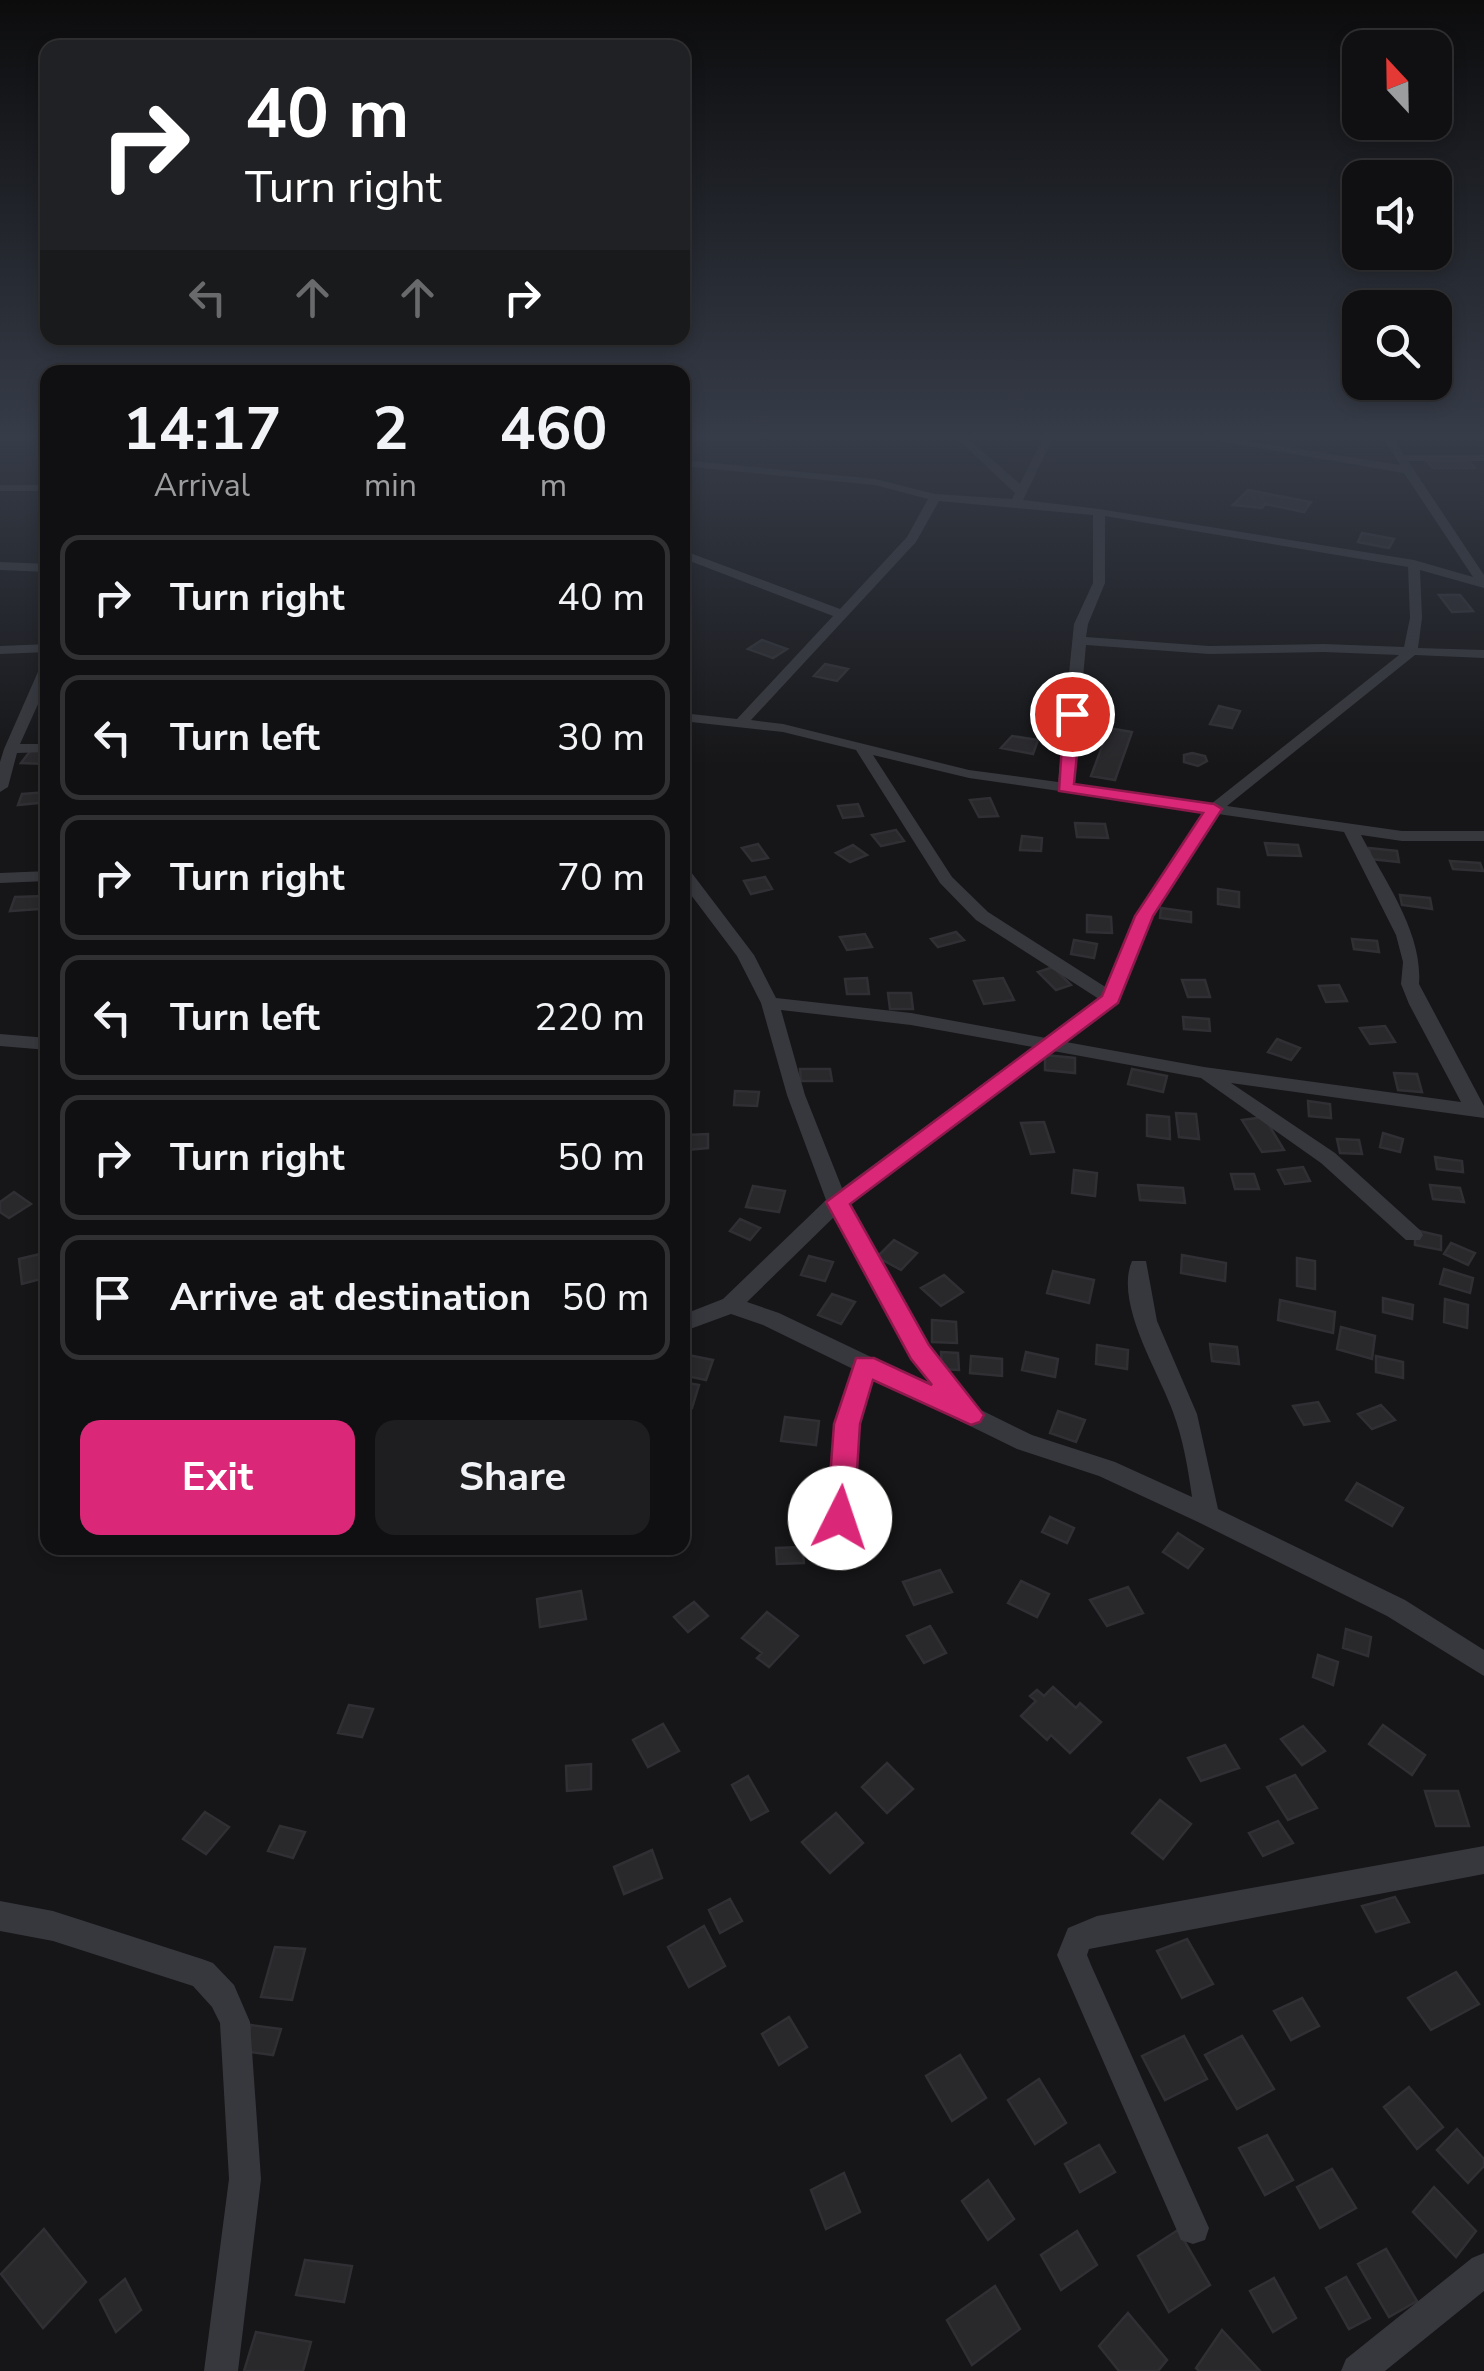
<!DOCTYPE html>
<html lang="en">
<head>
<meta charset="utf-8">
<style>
	:root { --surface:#101012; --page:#1e1e20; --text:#f1f3f6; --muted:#9c9d9f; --line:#303032; --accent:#db2777 }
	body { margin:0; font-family:"Nunito Sans",sans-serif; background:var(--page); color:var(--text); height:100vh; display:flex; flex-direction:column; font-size:38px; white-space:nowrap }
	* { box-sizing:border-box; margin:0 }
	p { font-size:32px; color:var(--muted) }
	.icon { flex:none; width:55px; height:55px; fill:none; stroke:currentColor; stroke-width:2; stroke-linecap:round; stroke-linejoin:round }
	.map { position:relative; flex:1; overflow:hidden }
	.sheet { position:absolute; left:40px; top:365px; width:650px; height:1190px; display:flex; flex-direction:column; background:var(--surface); border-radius:20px; box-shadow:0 5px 15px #0003,0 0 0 2px var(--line) }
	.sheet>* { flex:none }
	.banner { position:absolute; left:40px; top:40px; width:650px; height:305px; border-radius:20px; box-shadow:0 5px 15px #0003,0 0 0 2px var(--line); background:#202124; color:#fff; overflow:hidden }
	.needle { width:65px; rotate:338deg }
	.fabs { position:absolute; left:1342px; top:30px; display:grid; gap:20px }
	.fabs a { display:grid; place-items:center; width:110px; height:110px; border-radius:20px; background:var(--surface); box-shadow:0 5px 15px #0003,0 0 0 2px var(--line); font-size:50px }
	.pin { position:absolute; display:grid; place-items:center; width:85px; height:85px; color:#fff; margin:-42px; border:5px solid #fff; border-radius:50%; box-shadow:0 2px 10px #0007 }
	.me { position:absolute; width:110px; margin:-55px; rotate:4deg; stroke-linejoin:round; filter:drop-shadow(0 0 8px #0008) }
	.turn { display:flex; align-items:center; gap:35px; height:210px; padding:0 40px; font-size:45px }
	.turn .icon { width:130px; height:130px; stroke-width:2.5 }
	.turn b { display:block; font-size:70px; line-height:85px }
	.lanes { display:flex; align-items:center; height:95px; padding:0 40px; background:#0003; justify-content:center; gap:50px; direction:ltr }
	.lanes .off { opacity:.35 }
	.eta { display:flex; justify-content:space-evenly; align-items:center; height:170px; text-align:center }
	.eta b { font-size:60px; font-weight:700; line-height:70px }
	.primary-button { display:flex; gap:20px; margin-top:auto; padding:20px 40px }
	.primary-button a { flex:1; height:115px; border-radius:20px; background:var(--accent); color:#fff; font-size:40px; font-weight:700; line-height:115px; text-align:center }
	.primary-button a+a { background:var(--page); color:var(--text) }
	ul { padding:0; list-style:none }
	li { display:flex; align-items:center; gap:30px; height:125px; margin:0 20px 15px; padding:0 20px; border:5px solid var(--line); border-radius:20px }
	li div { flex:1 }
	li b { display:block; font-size:38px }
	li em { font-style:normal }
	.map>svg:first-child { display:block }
	.building { fill:#29292c; stroke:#303034; stroke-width:2.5 }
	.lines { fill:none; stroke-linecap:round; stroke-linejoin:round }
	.street { fill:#37383d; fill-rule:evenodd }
	.route { fill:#db2777; stroke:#8e194d; stroke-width:2.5 }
</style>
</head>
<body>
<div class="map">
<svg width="1484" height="2371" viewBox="0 0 1484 2371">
	<rect width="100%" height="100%" fill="#161618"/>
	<path class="building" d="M1427 461H1469L1475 468H1433Z
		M1248 490 1311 502 1304 512 1265 504 1262 508 1233 505Z
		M1362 533 1394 539 1389 548 1358 542Z
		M1439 595H1460L1473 611 1452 612Z
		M762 640 787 649 773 658 748 649Z
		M825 664 848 669 837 681 814 676Z
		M1219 706 1240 711 1232 728 1210 724Z
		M1109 728 1132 732 1115 780 1091 776Z
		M1012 736 1038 740 1033 754 1001 748Z
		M31 750H48L46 764 21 763Z
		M1192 753 1205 756 1207 761 1198 766 1184 762V755Z
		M48 792V802L18 805 22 794Z
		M990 798 998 816 979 817 970 800Z
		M858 804 863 816 843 818 838 806Z
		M1075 823 1105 824 1108 838 1077 837Z
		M896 830 904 841 881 846 872 835Z
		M1022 836 1042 838 1041 851 1020 850Z
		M1265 843 1298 845 1301 856 1268 855Z
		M758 844 768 858 752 861 742 848Z
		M853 845 867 855 850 862 836 853Z
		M1369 848 1397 851 1399 862 1371 859Z
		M1450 861 1480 863 1483 871 1453 869Z
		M765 877 772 889 751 894 744 881Z
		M1218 889 1239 892V907L1218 904Z
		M1400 895 1430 898 1432 909 1402 905Z
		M44 896 39 909 10 911 15 897Z
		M1161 908 1191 912V922L1160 918Z
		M1087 915 1111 917 1112 933 1087 932Z
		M956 932 964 940 938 947 931 939Z
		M865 934 872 947 847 950 840 937Z
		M1352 939 1377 941 1379 952 1354 949Z
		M1074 940 1097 944 1094 958 1071 954Z
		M1053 967 1071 985 1056 990 1038 972Z
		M867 978 869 994H847L845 979Z
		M1003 978 1014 1000 984 1004 974 981Z
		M1182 980H1205L1210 997H1188Z
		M1339 985 1347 1001 1326 1002 1319 986Z
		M888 993H911L913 1009H890Z
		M1183 1017 1209 1019 1210 1031 1184 1029Z
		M1385 1026 1395 1042 1370 1044 1360 1028Z
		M1277 1039 1300 1048 1291 1060 1268 1052Z
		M1045 1055 1075 1058V1073L1045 1070Z
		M800 1069H830L832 1081H801Z
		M1132 1069 1167 1076 1163 1092 1128 1084Z
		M1394 1073 1417 1074 1422 1092 1398 1090Z
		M735 1091 759 1092 757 1106 734 1105Z
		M1308 1101 1330 1104 1331 1118 1309 1116Z
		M1176 1113 1196 1114 1199 1139 1179 1137Z
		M1147 1115 1169 1117 1170 1139 1147 1136Z
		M1264 1117 1284 1150 1262 1152 1242 1120Z
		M1044 1122 1054 1152 1031 1154 1021 1123Z
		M1383 1133 1403 1139 1400 1152 1380 1147Z
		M708 1134V1148L687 1150 686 1135Z
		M1337 1139 1359 1140 1362 1154 1340 1153Z
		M1435 1157 1462 1161 1463 1172 1437 1169Z
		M1303 1167 1310 1181 1285 1184 1278 1170Z
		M1074 1170 1097 1173 1095 1196 1072 1193Z
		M1231 1174H1254L1259 1189H1235Z
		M1138 1185 1183 1188 1185 1203 1140 1200Z
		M1430 1185 1460 1188 1464 1202 1433 1199Z
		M753 1186 785 1191 779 1212 746 1207Z
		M14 1192 31 1204 9 1218 0 1212V1202Z
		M740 1219 760 1228 750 1240 730 1231Z
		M1415 1230 1441 1236V1250L1415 1245Z
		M894 1240 917 1253 901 1270 877 1257Z
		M1451 1243 1475 1253 1468 1265 1444 1254Z
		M48 1252V1277L22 1284 19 1259Z
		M1182 1255 1226 1263 1225 1281 1181 1273Z
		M809 1256 833 1262 825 1281 801 1275Z
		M1297 1258 1315 1261V1289L1297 1286Z
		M1444 1269 1473 1278 1470 1293 1440 1284Z
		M1053 1271 1094 1280 1089 1303 1047 1293Z
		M944 1275 963 1292 941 1306 921 1288Z
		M832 1294 855 1302 841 1324 818 1315Z
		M1383 1298 1413 1305 1412 1319 1383 1312Z
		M1445 1299 1468 1305 1467 1328 1444 1322Z
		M1280 1300 1335 1312 1333 1333 1278 1320Z
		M932 1320 956 1322 957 1343 932 1342Z
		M1341 1327 1375 1336 1372 1359 1337 1349Z
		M1210 1344 1237 1347 1239 1364 1212 1361Z
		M1097 1345 1128 1350 1127 1369 1096 1364Z
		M941 1352 958 1353 959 1370 942 1369Z
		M1026 1352 1058 1359 1055 1377 1022 1370Z
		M683 1354 713 1360 706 1380 682 1375Z
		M971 1356 1002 1359V1376L970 1373Z
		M1376 1356 1403 1362V1378L1376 1372Z
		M682 1382 699 1385 692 1408 682 1406Z
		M1318 1402 1329 1421 1304 1425 1293 1406Z
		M1381 1405 1395 1420 1372 1429 1358 1414Z
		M1058 1411 1085 1420 1076 1442 1050 1433Z
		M785 1417 819 1421 816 1445 781 1441Z
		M1357 1483 1403 1508 1392 1526 1346 1500Z
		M793 1496 820 1497 819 1519 792 1517Z
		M1050 1517 1074 1528 1067 1543 1042 1532Z
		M1178 1533 1203 1549 1188 1568 1163 1552Z
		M802 1547 804 1563 777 1564 776 1548Z
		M940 1570 952 1592 914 1605 903 1582Z
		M1021 1581 1049 1594 1037 1617 1008 1603Z
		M1128 1587 1143 1613 1107 1626 1090 1600Z
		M581 1591 586 1619 540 1627 537 1599Z
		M694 1602 708 1616 688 1632 674 1617Z
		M767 1612 798 1636 769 1667 757 1658 762 1653 742 1638Z
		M930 1626 946 1653 924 1663 907 1636Z
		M1346 1629 1371 1637 1368 1656 1343 1648Z
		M1318 1655 1338 1662 1333 1685 1313 1677Z
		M1053 1687 1076 1708 1080 1703 1101 1722 1070 1753 1051 1735 1047 1740 1021 1716 1036 1701 1030 1696 1037 1690 1044 1696Z
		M349 1705 373 1709 362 1737 338 1733Z
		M663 1724 679 1751 648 1767 633 1740Z
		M1383 1725 1425 1755 1412 1775 1369 1744Z
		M1303 1726 1325 1751 1302 1765 1281 1739Z
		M1225 1745 1239 1768 1201 1781 1188 1758Z
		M887 1763 913 1789 887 1813 862 1787Z
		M591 1764V1789L567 1791 566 1766Z
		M1295 1775 1317 1808 1288 1820 1267 1787Z
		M748 1776 768 1811 751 1820 732 1785Z
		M1425 1791H1458L1469 1826H1436Z
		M1160 1800 1191 1824 1163 1859 1132 1833Z
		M205 1812 229 1827 206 1854 183 1839Z
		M836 1813 863 1843 830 1873 802 1842Z
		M1278 1821 1293 1843 1263 1856 1249 1833Z
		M280 1826 305 1832 293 1858 268 1851Z
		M652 1850 662 1878 624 1894 614 1867Z
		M1395 1897 1409 1922 1376 1932 1362 1906Z
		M730 1899 742 1921 720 1933 709 1910Z
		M704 1926 725 1966 689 1987 668 1947Z
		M1187 1939 1213 1984 1182 1998 1157 1951Z
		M275 1947 305 1949 292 2000 261 1997Z
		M1456 1972 1479 2004 1431 2030 1408 1998Z
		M1302 1998 1319 2026 1291 2040 1274 2011Z
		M789 2017 807 2047 779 2065 762 2034Z
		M251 2025 281 2029 273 2055 243 2051Z
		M1184 2036 1207 2079 1165 2100 1142 2056Z
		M1242 2036 1274 2089 1237 2109 1205 2055Z
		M960 2055 986 2098 952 2121 926 2076Z
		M1039 2079 1066 2123 1035 2144 1008 2100Z
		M1409 2087 1443 2127 1417 2149 1384 2107Z
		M1457 2129 1484 2159V2166L1468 2183 1437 2150Z
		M1267 2135 1293 2180 1265 2195 1239 2148Z
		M1099 2145 1115 2172 1080 2192 1065 2164Z
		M1332 2169 1356 2208 1320 2228 1297 2187Z
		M844 2173 860 2212 826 2229 811 2190Z
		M988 2180 1014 2219 988 2240 962 2201Z
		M1434 2187 1476 2231 1456 2257 1413 2212Z
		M44 2229 86 2282 43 2328 1 2274Z
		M1178 2230 1210 2285 1169 2312 1138 2256Z
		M1077 2231 1097 2265 1061 2290 1041 2255Z
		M1386 2249 1417 2301 1389 2317 1358 2264Z
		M305 2260 352 2266 344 2302 296 2295Z
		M1346 2277 1370 2318 1349 2329 1326 2288Z
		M1274 2278 1296 2318 1273 2332 1250 2291Z
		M125 2279 141 2310 116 2332 100 2300Z
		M995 2286 1020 2329 972 2365 947 2320Z
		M1128 2313 1167 2360 1158 2371H1119L1099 2346Z
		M1222 2330 1260 2371H1199L1196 2368Z
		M256 2332 311 2342 303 2371H244Z"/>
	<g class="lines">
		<path class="street" d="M687 434H698L682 447V438Z
			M952 434H963L1020 484 1045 434H1055L1023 500 1099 509 1414 560 1473 577 1404 473 1177 434H1201L1400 465 1381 434H1391L1404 455H1484V461H1408L1484 575V588L1420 570 1422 618 1418 648 1484 650V658L1415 655 1227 806 1402 831H1484V841H1402L1361 835C1384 880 1423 932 1419 984L1484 1106V1118L1231 1083 1335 1153 1420 1230 1423 1235 1420 1240H1406L1321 1163 1201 1078 1053 1051 848 1204 928 1346 977 1408 1032 1435 1115 1462 1192 1497C1188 1468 1183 1439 1173 1412 1159 1372 1114 1303 1132 1261H1146L1157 1321 1197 1414 1218 1509 1405 1600 1484 1650V1676L1387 1616 1198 1522 1099 1476 1017 1449 872 1378 858 1424 852 1518 849 1525 840 1528 831 1525 828 1518 836 1424 853 1369 763 1325 731 1314 682 1332V1315L723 1299 826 1200 787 1095 761 1003 737 956 682 883V866L688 868 754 955 776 998 911 1013 1046 1038 1099 999 976 920 940 883 856 750 783 732 682 721V713L737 719 833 616 682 558V550L840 609 907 537 928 499 875 485 682 466V460L875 479 935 494 1012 499 1015 493ZM939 501 1093 515V583L1074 624 1058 782 969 770 783 724 751 720 916 542ZM1105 516 1408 567 1410 618 1404 647 1324 644 1209 646 1086 637 1088 624 1105 583ZM1086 645 1209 654 1324 652 1399 655 1211 804 1073 784ZM873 755 969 778 1204 812 1136 916 1107 988 988 912 952 877ZM1218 814 1344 832 1396 935 1403 962 1401 984 1409 1004 1461 1102 1204 1067 1066 1042 1117 1003 1152 916ZM781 1010 911 1025 1033 1047 842 1188 805 1095ZM835 1216 912 1358 938 1389 779 1313 747 1302Z
			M0 485H48V491H0Z
			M0 562 48 564V572L0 570Z
			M48 644V652L0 654V646Z
			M48 661V682L20 744H48V752L17 753 8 787 0 792V762L4 749 41 665Z
			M48 871V881L0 883V873Z
			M0 1034 48 1038V1050L0 1046Z
			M1484 1846V1874L1089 1949 1087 1955 1091 1965 1209 2228 1205 2240 1193 2244 1181 2240 1057 1955 1068 1928 1097 1916Z
			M0 1901 53 1911 202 1959 213 1963 234 1985 250 2022 261 2179 238 2371H204L229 2179 220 2023 212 2007 193 1986 53 1941 0 1931Z
			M1484 2253V2291L1385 2371H1341L1346 2359 1472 2258Z"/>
	</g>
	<linearGradient id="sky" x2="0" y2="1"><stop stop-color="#0c0c0d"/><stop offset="0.57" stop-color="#363c48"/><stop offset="1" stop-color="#363c48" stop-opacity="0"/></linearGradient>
	<rect width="1484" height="766" fill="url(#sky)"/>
	<path class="route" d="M1072 709 1081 714 1074 784 1214 804 1222 809 1153 916 1118 1003 850 1204 929 1345 984 1415 980 1422 971 1425 873 1380 860 1424 854 1518 850 1526 840 1529 831 1526 827 1518 834 1424 856 1358H874L932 1385 911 1359 826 1202 1102 996 1135 916 1203 813 1059 791 1064 714Z"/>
</svg>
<div class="fabs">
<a><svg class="needle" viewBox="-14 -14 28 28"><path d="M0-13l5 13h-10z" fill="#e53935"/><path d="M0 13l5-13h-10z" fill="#9c9d9f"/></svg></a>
<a><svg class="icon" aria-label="sound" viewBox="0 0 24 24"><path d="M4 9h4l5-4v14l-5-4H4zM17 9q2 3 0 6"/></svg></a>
<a><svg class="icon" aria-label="search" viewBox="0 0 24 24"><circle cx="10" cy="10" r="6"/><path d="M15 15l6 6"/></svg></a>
</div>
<div class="pin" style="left:1072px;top:714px;background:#d93025"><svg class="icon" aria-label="arrive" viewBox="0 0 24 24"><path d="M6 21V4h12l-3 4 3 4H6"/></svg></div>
<svg class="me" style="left:840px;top:1518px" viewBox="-20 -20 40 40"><circle r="19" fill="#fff"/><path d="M0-13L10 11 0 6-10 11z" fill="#db2777"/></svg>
<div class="banner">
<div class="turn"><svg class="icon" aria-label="right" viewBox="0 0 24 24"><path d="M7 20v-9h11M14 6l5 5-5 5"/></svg><div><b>40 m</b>Turn right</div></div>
<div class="lanes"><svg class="icon off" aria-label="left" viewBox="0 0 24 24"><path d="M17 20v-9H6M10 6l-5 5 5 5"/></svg><svg class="icon off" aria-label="ahead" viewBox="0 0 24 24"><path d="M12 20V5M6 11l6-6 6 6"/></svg><svg class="icon off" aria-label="ahead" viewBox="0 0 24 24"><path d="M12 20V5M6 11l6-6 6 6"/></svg><svg class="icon" aria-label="right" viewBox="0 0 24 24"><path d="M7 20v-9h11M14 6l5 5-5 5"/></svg></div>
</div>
<section class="sheet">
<div class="eta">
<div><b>14:17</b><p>Arrival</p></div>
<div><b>2</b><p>min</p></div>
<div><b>460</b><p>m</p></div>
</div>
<ul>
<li><svg class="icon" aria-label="right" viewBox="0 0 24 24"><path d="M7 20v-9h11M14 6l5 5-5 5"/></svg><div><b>Turn right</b></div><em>40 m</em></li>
<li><svg class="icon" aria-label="left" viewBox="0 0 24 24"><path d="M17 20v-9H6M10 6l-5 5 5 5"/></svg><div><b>Turn left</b></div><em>30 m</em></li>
<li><svg class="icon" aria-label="right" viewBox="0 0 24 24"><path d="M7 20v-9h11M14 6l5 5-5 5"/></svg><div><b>Turn right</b></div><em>70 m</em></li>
<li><svg class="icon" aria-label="left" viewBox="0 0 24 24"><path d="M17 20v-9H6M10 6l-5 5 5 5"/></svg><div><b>Turn left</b></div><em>220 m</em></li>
<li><svg class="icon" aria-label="right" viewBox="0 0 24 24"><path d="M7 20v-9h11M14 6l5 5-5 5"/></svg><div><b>Turn right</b></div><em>50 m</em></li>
<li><svg class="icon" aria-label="arrive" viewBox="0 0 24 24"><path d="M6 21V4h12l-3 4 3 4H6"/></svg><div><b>Arrive at destination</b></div><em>50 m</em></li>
</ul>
<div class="primary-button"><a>Exit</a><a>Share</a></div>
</section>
</div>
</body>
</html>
